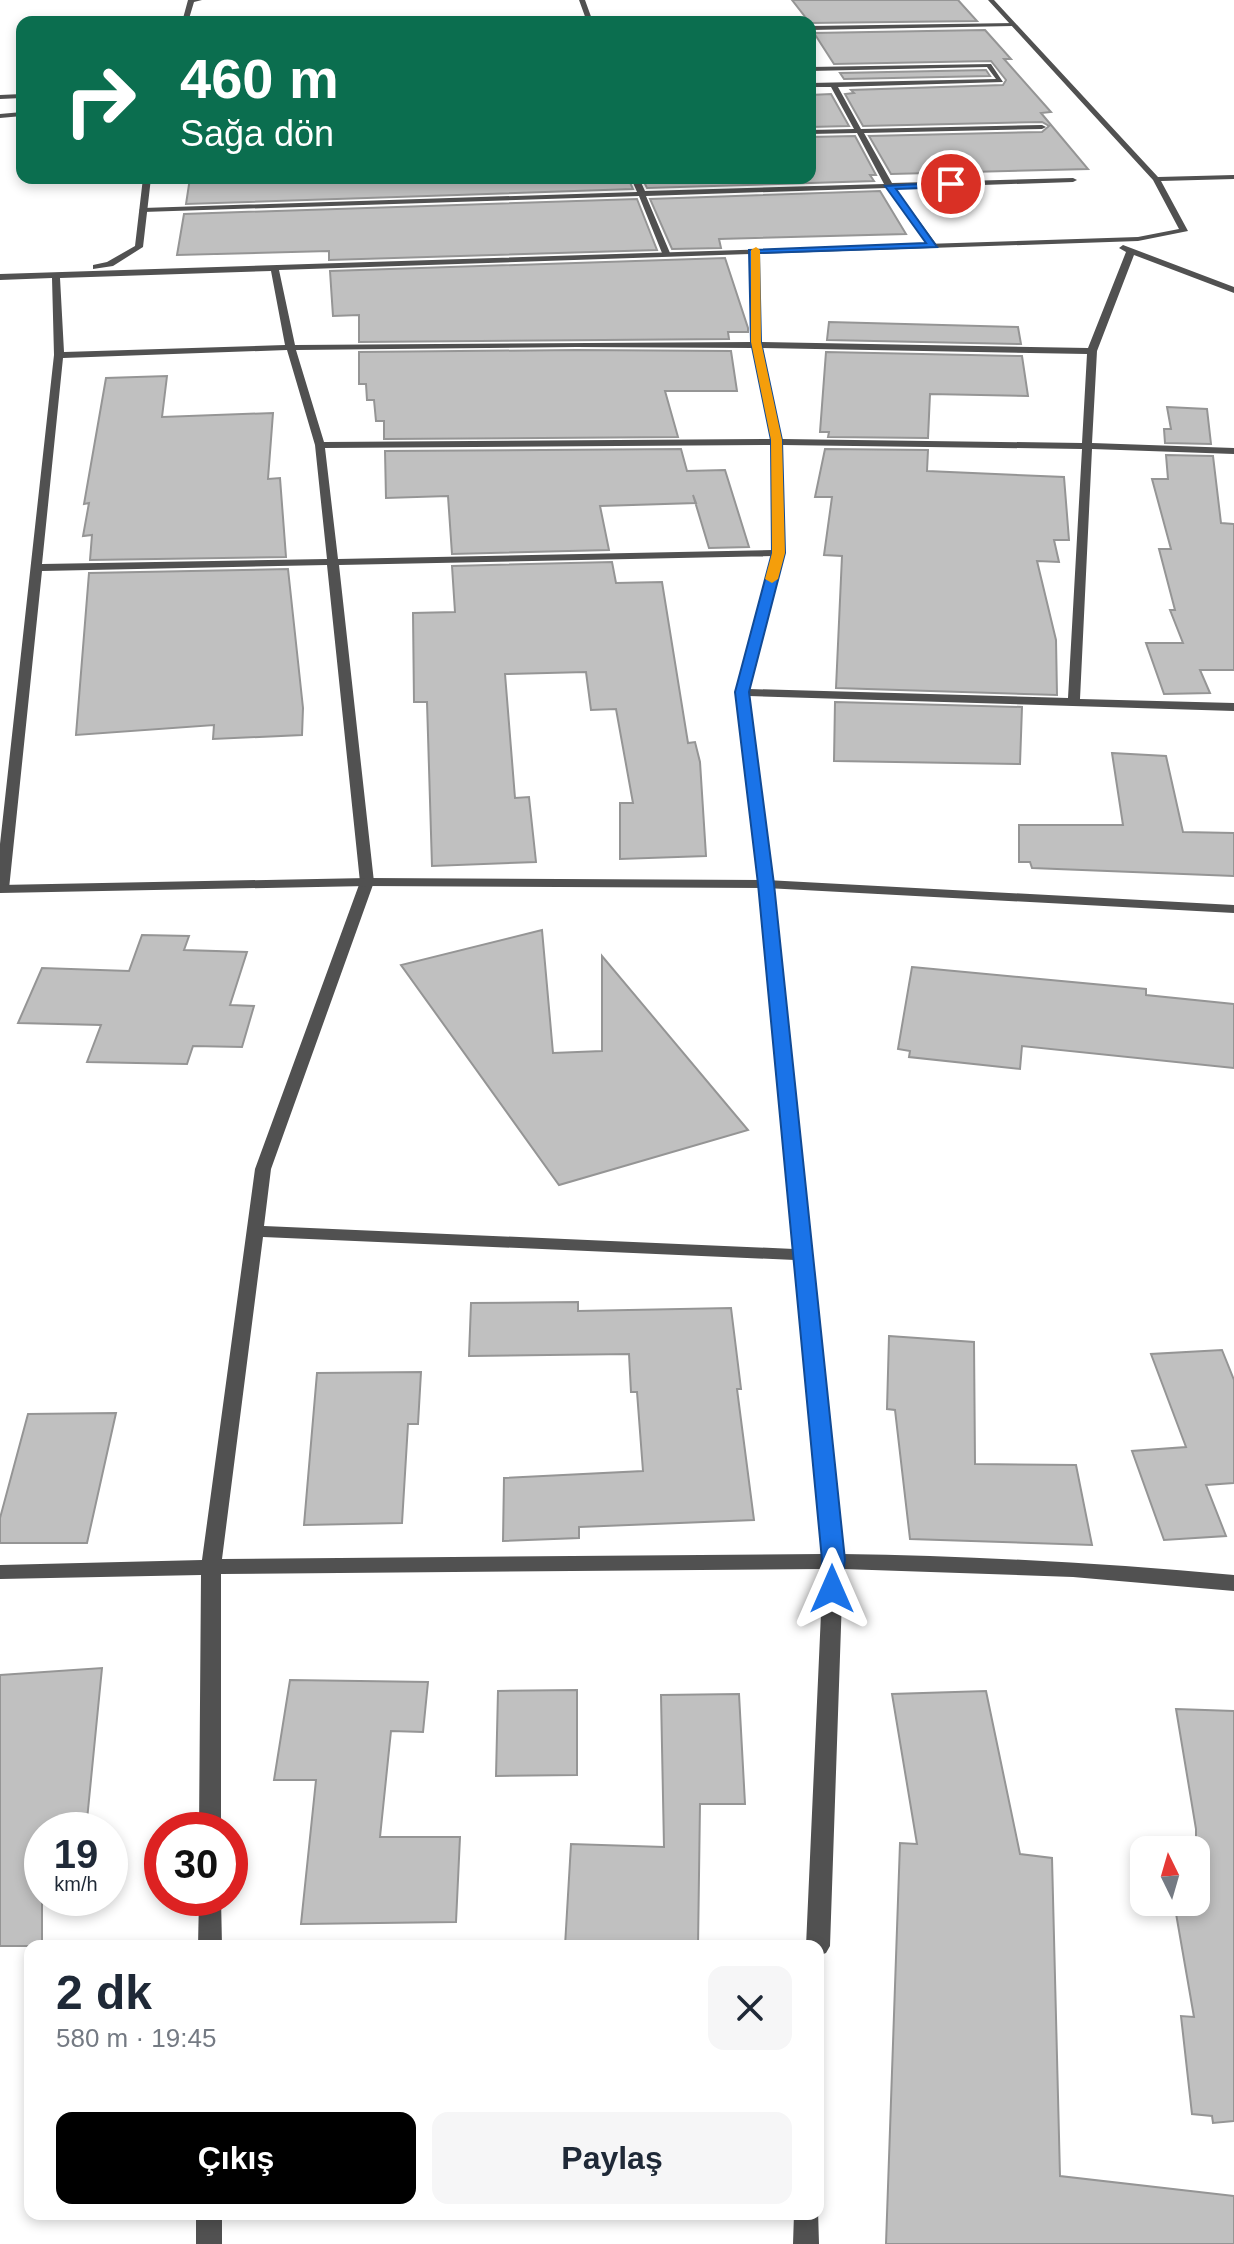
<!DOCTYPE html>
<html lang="tr">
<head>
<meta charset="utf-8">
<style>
	:root { --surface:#fff; --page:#f6f6f7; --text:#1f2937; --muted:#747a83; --accent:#000 }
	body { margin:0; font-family:Helvetica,sans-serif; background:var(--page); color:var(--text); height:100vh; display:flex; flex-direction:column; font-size:30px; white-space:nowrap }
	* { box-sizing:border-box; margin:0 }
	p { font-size:26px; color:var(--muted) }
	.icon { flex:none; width:44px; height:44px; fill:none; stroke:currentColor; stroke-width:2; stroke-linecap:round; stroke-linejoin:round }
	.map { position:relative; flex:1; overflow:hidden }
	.details { position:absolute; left:24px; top:1940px; width:800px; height:280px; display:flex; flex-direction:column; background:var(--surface); border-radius:16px; box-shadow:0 4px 12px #0003 }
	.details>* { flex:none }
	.guide { position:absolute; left:16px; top:16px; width:800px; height:168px; border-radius:16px; box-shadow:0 4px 12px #0003; background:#0b6e4f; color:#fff; overflow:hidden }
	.needle { width:52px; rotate:355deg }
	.buttons { position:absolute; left:1130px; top:1836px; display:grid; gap:16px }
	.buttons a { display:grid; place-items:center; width:80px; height:80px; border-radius:16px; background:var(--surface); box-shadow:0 4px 12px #0003; font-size:40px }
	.speed { position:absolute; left:24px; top:1812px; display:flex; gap:16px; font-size:40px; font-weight:700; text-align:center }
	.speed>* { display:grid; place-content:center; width:104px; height:104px; border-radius:50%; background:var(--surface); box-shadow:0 4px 12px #0003; line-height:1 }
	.speed small { font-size:20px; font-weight:400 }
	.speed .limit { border:12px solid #d22; background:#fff; color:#111 }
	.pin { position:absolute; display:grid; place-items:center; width:68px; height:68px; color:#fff; margin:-34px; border:4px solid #fff; border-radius:50%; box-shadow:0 2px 8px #0007 }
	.me { position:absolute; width:88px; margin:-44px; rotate:0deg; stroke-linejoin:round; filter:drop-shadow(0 0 6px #0008) }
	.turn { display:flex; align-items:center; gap:28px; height:168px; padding:0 32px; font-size:36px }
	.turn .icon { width:104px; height:104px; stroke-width:2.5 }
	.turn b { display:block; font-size:56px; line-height:68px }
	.round { display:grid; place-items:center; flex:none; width:84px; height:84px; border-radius:16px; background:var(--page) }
	.head { display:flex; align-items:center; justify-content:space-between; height:136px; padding:0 32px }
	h1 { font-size:48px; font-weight:800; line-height:60px }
	.cta { display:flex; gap:16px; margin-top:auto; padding:16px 32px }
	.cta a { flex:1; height:92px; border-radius:16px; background:var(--accent); color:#fff; font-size:32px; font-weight:800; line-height:92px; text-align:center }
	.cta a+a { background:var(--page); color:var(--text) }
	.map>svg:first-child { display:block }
	.building { fill:#c0c0c0; stroke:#959595; stroke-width:2 }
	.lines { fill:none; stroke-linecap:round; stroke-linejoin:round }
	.service { fill:#515151; fill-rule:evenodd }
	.minor { fill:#515151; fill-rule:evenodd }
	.tertiary { fill:#515151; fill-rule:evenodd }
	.route { fill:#1a73e8; stroke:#114b97; stroke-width:2 }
	.slow { fill:#f59e0b }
</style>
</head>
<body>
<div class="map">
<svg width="1234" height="2244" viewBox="0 0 1234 2244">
	<rect width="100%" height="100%" fill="#fff"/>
	<path class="building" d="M792 0H958L977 21 810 23Z
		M985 30 1011 59H1004L1051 112 1041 113 1088 169 891 174 869 136 1042 132 1049 126 1042 122 863 126 845 94 854 93 851 90 1003 85 1006 80 991 61 834 64 814 33Z
		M986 70 990 76 844 79 840 73Z
		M831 94 849 126 810 127V95Z
		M855 136 876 175H870L874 181 647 188 642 178H810V137Z
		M190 178H628L633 189 186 204Z
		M880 191 906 234 719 239 721 248 672 249 650 199Z
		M637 199 657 250 329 260V251L177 255 184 214Z
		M725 258 748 328V332H728L729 339 359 342V315L333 316 330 271Z
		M829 322 1018 327 1021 344 827 340Z
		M576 350 731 351 737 391H665L678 437 384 439V421H376L374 400H367L366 384H359V352Z
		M826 352 1022 356 1028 396 930 394 928 438 828 437 829 432H820Z
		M167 376 162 417 273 413 268 479 280 478 286 557 90 560 92 535 83 536 89 503 84 504 106 378Z
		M1167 407 1207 409 1211 444 1165 443 1164 429H1171Z
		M681 449 687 471 725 470 749 547 709 548 693 495 696 503 600 506 609 550 452 554 448 496 386 498 385 451Z
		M825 449 928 450 927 471 1064 477 1069 540H1054L1059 562 1037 561 1056 640 1057 695 836 688 842 556 824 555 832 497H815Z
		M1166 455 1213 456 1221 523 1234 524V670H1200L1210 693 1164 694 1146 643H1183L1170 610H1175L1159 549H1171L1152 479H1168Z
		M612 562 616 583 662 582 688 743 695 742 700 762 706 856 620 859V803H633L616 709 591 710 586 672 505 674 515 798 529 797 536 862 432 866 427 702H414L413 613 455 612 452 566Z
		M288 569 303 708 302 735 213 739 214 725 76 735 89 573Z
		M835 702 1022 707 1020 764 834 761Z
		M1112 753 1166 756 1183 832 1234 833V876L1032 868 1030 862H1019V825H1123Z
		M542 930 553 1053 602 1051V956L748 1130 559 1185 401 965Z
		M142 935 189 936 184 950 247 952 230 1005 254 1006 242 1047 193 1046 187 1064 87 1062 101 1025 18 1023 42 968 129 971Z
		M912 967 1146 989V995L1234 1004V1068L1022 1046 1020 1069 909 1057 910 1051 898 1049Z
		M578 1302V1311L731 1308 741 1389H737L754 1520 579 1527V1538L503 1541 504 1478 643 1471 637 1392H631L629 1354 469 1356 471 1303Z
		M889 1336 974 1342 975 1464 1076 1465 1092 1545 910 1539 895 1410 887 1409Z
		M1222 1350 1234 1380V1483L1206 1485 1226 1536 1164 1540 1132 1451 1186 1447 1151 1354Z
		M421 1372 418 1424H408L402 1523 304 1525 317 1373Z
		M116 1413 87 1543H0V1518L28 1414Z
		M102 1668 86 1830H42V1946H0V1675Z
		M290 1680 428 1682 423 1732 391 1731 380 1837H460L456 1922 301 1924 316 1780H274Z
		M577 1690V1775L496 1776 498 1691Z
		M986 1691 1020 1854 1052 1858 1060 2176 1234 2196V2244H886L900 1843 917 1844 892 1694Z
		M739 1694 745 1804H700L698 1946H565L571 1844 664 1847 661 1695Z
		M1176 1709 1234 1711V2121L1213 2123 1212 2116 1192 2114 1181 2016 1194 2017 1174 1902H1196V1829Z"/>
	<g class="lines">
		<path class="service" d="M579 0H585L593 22H587Z
			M1015 23 1013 26 810 30V26Z
			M991 64 1003 82 838 87 861 129 1042 125 1046 127 1042 129 864 133 892 183 1073 178 1077 180 1073 182 895 188 937 245 933 248 887 188 646 196 670 253 666 256 662 253 639 196 143 212 139 210 143 208 637 192 631 178H639L645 191 884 184 857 133 810 134V130L854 129 831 87H810V83L996 79 987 67 810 71V67Z"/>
		<path class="minor" d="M188 0H202L194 2 188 22H182Z
			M988 0H994L1158 177 1234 175V179L1161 181 1188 231 1138 241 758 254 761 342 1088 348 1126 252 1119 248 1123 245 1234 287V293L1134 255 1097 351 1092 443 1234 448V454L1092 449 1080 699 1234 703V711L749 696 773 884 842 1554C973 1556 1104 1563 1234 1575V1591L1073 1577 843 1569 830 1946 826 1953 818 1956V1946H806L823 1569 221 1574V1830H199L201 1575 0 1579V1565L202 1560 255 1169 360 882 327 565 42 571 9 889 0 893V844L54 355 52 278 0 280V274L1138 237 1179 229 1153 180ZM750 254 751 342 295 345 279 270ZM271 271 285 345 64 352 60 278ZM576 347 753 348 772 439 324 442 296 350ZM762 348 1087 354 1082 443 782 439ZM287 350 315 445 327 559 42 564 63 358ZM772 445 773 550 338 559 325 448ZM782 445 1082 449 1068 698 749 689 785 553ZM773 556 736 692 759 884 794 1249 264 1226 271 1169 374 882 339 565ZM263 1237 795 1260 823 1554 222 1559Z
			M22 94V98L0 99V95Z
			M22 112V116L0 118V114Z
			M143 178H151L143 247 113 266 93 269V265L107 262 135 246Z
			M199 1898H221L222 1946H198Z
			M818 2210 819 2244H793L794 2214H818Z
			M196 2214H222V2244H196Z"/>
		<path class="tertiary" d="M367 878 766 880 1234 905V913L766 888 367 886 0 893V885Z"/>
	</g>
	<path class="route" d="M954 182 951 187 896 189 937 247 759 253 761 342 782 440 785 553 749 692 774 884 845 1560 840 1595H824L821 1589 822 1560 758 884 735 692 772 553 771 440 751 342 749 250 926 243 885 186Z"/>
	<path class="slow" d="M756 247 760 250 761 342 782 440 785 553 778 579 772 583 765 579 772 553 771 440 751 342V250Z"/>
</svg>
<div class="buttons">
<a><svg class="needle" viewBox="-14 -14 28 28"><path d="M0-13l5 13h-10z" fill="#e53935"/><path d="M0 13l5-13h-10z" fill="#747a83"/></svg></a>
</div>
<div class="speed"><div>19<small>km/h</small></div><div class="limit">30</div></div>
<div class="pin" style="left:951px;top:184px;background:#d93025"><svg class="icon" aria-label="arrive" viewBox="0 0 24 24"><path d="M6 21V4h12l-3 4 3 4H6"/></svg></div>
<svg class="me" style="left:832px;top:1589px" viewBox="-20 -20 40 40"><path d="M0-17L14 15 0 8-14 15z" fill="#1a73e8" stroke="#fff" stroke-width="4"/></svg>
<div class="guide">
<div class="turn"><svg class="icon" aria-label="right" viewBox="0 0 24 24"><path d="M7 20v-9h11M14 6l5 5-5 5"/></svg><div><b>460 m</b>Sağa dön</div></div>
</div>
<section class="details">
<div class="head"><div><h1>2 dk</h1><p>580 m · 19:45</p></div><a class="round"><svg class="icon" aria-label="close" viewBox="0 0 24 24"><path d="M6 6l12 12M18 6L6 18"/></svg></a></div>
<div class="cta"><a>Çıkış</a><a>Paylaş</a></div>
</section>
</div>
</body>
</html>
